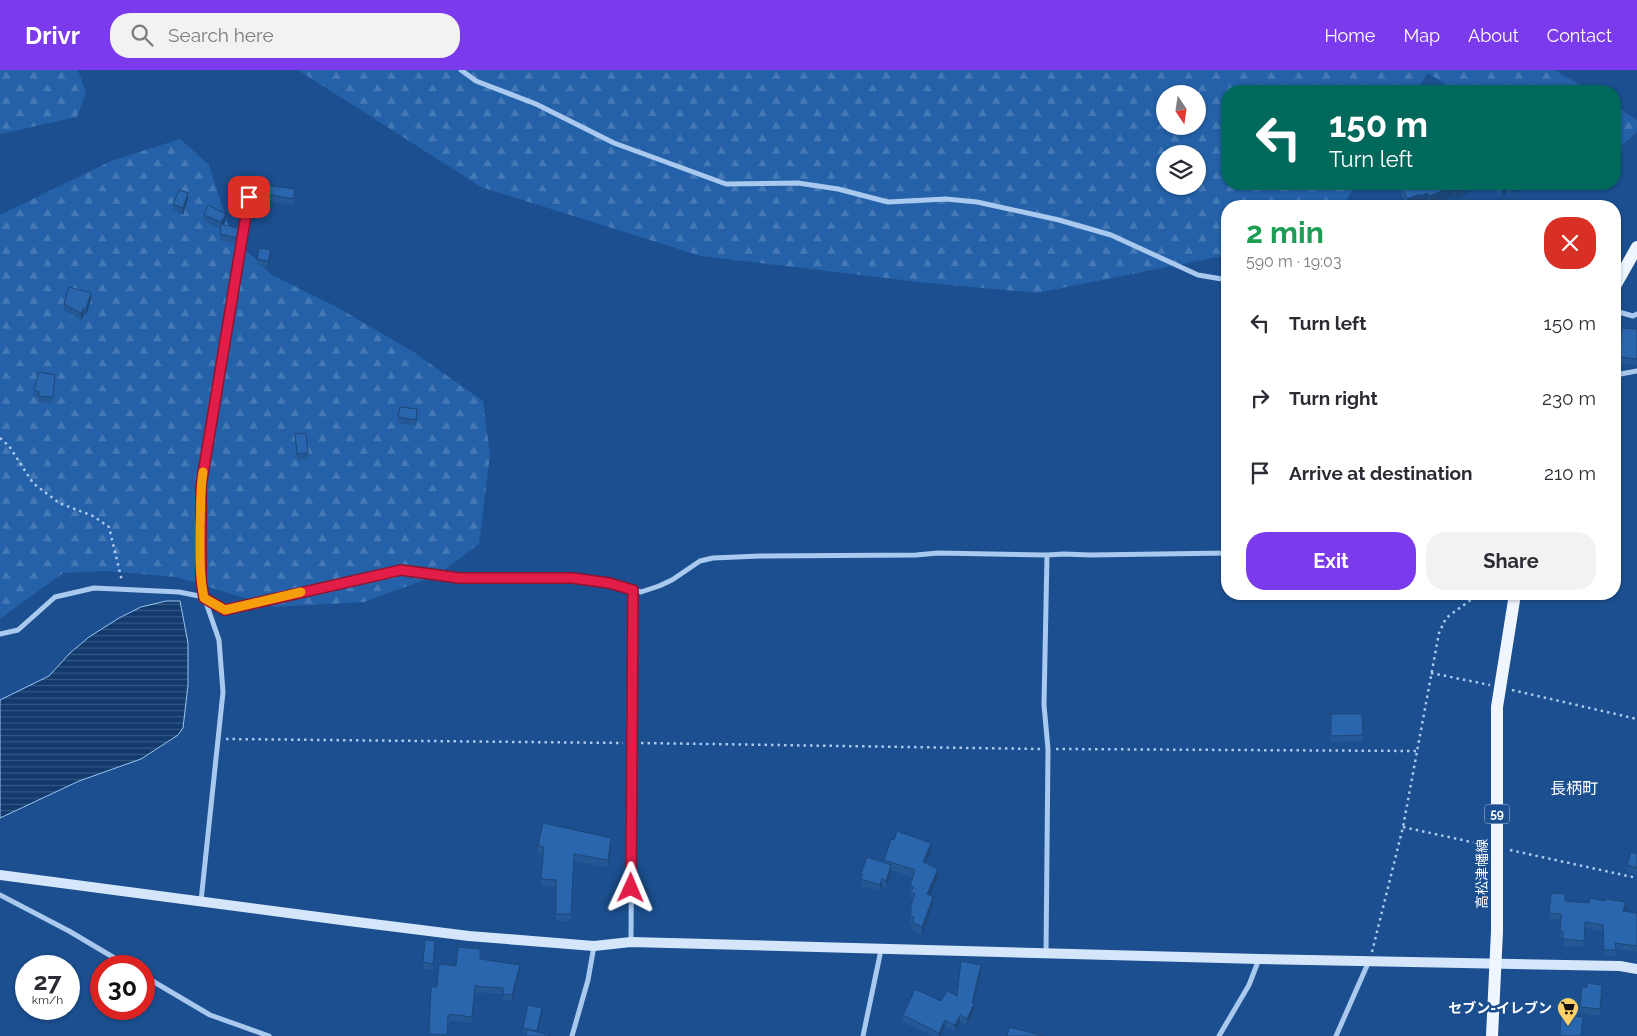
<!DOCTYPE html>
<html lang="en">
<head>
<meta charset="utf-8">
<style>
	:root { --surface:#fff; --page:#f2f2f3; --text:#2b2b33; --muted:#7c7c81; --accent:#7c3aed }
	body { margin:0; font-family:Raleway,"Noto Sans JP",sans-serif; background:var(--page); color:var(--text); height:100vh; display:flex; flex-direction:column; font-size:19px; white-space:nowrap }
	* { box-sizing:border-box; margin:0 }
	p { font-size:16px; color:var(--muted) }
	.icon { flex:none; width:28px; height:28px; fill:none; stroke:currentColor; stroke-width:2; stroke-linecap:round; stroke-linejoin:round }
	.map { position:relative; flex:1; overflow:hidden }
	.side { position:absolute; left:1221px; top:130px; width:400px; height:400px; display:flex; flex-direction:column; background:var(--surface); border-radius:20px; box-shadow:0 1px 4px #0004 }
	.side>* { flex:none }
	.banner { position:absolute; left:1221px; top:15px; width:400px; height:105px; border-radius:20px; box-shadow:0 1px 4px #0004; background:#00695c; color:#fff; overflow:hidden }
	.needle { width:32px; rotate:167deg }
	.tools { position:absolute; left:1156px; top:15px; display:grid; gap:10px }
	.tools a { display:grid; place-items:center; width:50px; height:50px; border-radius:50%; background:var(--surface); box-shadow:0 1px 4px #0004; font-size:25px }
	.speed { position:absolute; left:15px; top:885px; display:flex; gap:10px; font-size:25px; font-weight:700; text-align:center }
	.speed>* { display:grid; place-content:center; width:65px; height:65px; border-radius:50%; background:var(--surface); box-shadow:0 1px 4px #0004; line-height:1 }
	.speed small { font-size:12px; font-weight:400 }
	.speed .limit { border:8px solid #d22; background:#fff; color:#111 }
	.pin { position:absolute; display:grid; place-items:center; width:42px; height:42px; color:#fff; margin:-21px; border-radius:10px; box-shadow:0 2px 8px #0006 }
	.me { position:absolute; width:55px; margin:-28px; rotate:1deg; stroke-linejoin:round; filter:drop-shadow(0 0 4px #0008) }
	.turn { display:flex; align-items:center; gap:18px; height:105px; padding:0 25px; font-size:22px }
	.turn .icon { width:65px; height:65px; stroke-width:2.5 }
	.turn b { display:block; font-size:35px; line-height:42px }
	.round { display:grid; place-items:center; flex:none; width:52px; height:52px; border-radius:20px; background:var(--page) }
	.overview { display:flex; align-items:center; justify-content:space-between; height:85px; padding:0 25px }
	h1 { font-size:30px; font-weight:700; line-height:38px; color:#1e9e55 }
	.button { display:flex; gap:10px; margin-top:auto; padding:10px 25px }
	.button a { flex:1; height:58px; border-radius:20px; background:var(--accent); color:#fff; font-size:20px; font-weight:700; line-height:58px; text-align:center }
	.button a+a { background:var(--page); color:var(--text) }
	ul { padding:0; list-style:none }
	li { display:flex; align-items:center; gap:15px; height:75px; padding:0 25px }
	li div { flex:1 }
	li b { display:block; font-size:19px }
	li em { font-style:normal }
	header { display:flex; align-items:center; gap:30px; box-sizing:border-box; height:70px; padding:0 25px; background:var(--accent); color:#fff }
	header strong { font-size:24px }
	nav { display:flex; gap:28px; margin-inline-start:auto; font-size:18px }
	.search { width:350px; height:45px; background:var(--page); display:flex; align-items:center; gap:12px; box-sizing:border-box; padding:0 18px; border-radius:20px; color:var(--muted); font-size:19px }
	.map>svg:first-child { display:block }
	.forest { fill:url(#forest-firs); fill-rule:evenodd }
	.water { fill:url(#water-rules); stroke:#9cc4f0 }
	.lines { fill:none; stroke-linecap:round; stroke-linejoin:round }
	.path { stroke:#a9c9ee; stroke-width:2.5; stroke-dasharray:2.5 4; stroke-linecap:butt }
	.street { stroke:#a9c9ee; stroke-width:5 }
	.secondary { stroke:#d6e6fa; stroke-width:10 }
	.primary { stroke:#f0f6ff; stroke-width:12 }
	.wall { fill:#245895 }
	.shaded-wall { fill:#1d4779 }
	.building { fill:#2a66ad; stroke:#1d4779 }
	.route-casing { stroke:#92132f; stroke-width:12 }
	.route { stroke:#e11d48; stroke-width:9 }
	.slow { stroke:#f59e0b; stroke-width:9 }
	.labels { text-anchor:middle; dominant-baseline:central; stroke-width:5; stroke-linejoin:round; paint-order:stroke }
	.shield { fill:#1b4f8f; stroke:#bbcadd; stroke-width:1 }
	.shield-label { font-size:12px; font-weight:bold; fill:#fff }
	.street-label { font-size:14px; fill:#fff; stroke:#1b4f8f }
	.poi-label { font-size:14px; font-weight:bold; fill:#fff; stroke:#1b4f8f; text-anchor:end }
	.quarter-label { font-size:16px; fill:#fff; stroke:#1b4f8f }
</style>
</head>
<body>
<header>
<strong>Drivr</strong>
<div class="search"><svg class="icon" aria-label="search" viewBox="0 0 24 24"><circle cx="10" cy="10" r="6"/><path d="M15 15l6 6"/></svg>Search here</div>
<nav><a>Home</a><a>Map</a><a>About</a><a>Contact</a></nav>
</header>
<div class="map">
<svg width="1637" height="966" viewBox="0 0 1637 966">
	<defs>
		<pattern id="forest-firs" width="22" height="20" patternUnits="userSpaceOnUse" patternTransform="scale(1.25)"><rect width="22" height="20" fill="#2461a8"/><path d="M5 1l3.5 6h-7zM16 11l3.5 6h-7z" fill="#4579b5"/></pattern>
		<pattern id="water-rules" width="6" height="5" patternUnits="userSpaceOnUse" patternTransform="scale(1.25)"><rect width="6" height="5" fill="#123a6d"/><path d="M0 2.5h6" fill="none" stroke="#365883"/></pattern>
	</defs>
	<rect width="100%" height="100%" fill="#1b4f8f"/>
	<path class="forest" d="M0 0H78L86 23 77 47 0 64Z
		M298 0H1555L1590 21H1455L1428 3 1416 21H1228V114H1357L1342 136H1228L1227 185 1037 223 928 213 701 186 481 117ZM1165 24H1198V56H1165ZM1165 84H1198V116H1165Z
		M1615 36 1637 50V62L1615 81Z
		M180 69 209 95 232 167 272 205 335 236 412 281 483 331 490 385 479 474 438 505 364 532 274 537 176 507 105 501 63 503 0 549V145L111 91Z"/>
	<path class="water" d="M166 531H180L188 573V615L183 658 178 665 141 689 79 711 0 748V630L49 606 70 583 89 567 119 548 141 537Z"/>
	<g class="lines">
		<path class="path" d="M0 368 9 376 33 413 59 433 93 446 109 457 122 511
			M1431 603 1490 615
			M1512 620 1637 649
			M226 669 623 673
			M641 673 1040 679
			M1056 679 1417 681
			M1403 757 1485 775
			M1510 780 1637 808
			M1372 882 1403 757 1439 563 1446 548 1472 529 1475 524"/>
		<path class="street" d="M461 0 476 11 536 34 614 73 726 114 798 113 838 119 888 132 946 129 977 132 1059 150 1111 165 1198 205 1228 210
			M1615 241 1633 246 1637 244
			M1615 305 1637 301
			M0 564 18 560 55 527 94 518 179 522 204 527 225 539 401 500 459 508H572L609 513 641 522 659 516 672 510 700 491 713 488 760 486 916 485 938 483 1047 485 1064 484 1090 485 1228 483
			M0 825 69 861 128 896
			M201 831 223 622 219 570 204 527 201 511V415L249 127
			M631 872 633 520
			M1046 884 1048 679 1044 635 1047 485
			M144 906 210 945 269 966
			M572 966 588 910 594 876
			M863 966 881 880
			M1219 966 1249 915 1259 889
			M1336 966 1369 891"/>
		<path class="secondary" d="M0 805 349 851 469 866 594 876 631 872 1259 889 1620 896 1637 899"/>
		<path class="primary" d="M1615 216 1637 177
			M1492 966 1497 861V637L1515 524"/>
	</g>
	<path class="wall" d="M1399 114H1476L1475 116 1467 119V124L1455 129 1454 126 1429 135 1428 133 1419 136V134L1412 136H1406L1399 117Z
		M1486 114H1522L1511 125 1507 122 1502 127Z
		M255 122 295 125 293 135 255 129Z
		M188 129 183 145 173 140V134Z
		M204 145 226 150 223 155 238 165 237 174 220 170V159L204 151Z
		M271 187 268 197 257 195V189Z
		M91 230 86 245H84L81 250 64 240V234Z
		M1637 259V295L1619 293V287Z
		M55 312 53 333 39 332V328L34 327V320Z
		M417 346 416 356 398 353V347Z
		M295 364 308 383V389L297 390Z
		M1331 644H1362L1363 672H1331Z
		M611 775 608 797 574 791 571 851H556V817L541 816 543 784 538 783V776Z
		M931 781 926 793 938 807 930 825 933 835 922 865 912 860V854L910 853V837L912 831 911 830 910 816 913 807 891 800 886 817 882 816 880 821 861 816V804L884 793V790Z
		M1637 784V805L1627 802V795Z
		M1565 831 1626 838 1625 842 1637 843V882L1616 879V886H1604L1603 862 1585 858 1584 877 1563 876V869L1560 868 1561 850 1549 849V843Z
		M435 878 433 900 423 899V892Z
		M480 889 520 901 512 931 503 930V924L475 922 472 953 450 950V953H448V966H429L431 917H437L456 896Z
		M981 901 973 934 974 941 967 955 960 952 955 961 945 957 941 966H933L903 952V945L957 926Z
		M1602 921 1600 946 1580 943V937Z
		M542 944 526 965H523V958Z"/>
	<path class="shaded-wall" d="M1467 114H1476L1475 116 1467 119V124L1455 129V120Z
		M1506 114H1507V122L1502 127V118Z
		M1513 114H1522L1511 125V116Z
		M1454 116V126L1429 135V126Z
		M188 123V129L183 145V138Z
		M1428 123V133L1419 136V126Z
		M1419 124V134L1412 136H1407V129Z
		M226 144V150L221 159V152Z
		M271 180V187L268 197V191Z
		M91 223V230L86 245V239Z
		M84 238V245L81 250V243Z
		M611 768V775L608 797V790Z
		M931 773V781L923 800V792Z
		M891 795V802L886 817V811Z
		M938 799V807L927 832V824Z
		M882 809V816L880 821V815Z
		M933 827V835L922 865V857Z
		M1626 832V838L1623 848V841Z
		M435 871V878L433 900V894Z
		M520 895V901L512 931V925Z
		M981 895V901L973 937 974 934V941L967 955V949L972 933Z
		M1602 915V921L1600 946V939Z
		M475 916V922L472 953V947Z
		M542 938V944L537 966V961Z
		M960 945V952L955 961V955Z
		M945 950V957L941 966H939V963Z"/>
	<path class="building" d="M256 114 295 119 293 129 255 122Z
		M1401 114H1467V115L1455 120 1454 116 1429 126 1428 123 1419 126V124L1407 129Z
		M1497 114H1506L1502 118Z
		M179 120 188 123 183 138 173 134Z
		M208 135 226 144 221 152 204 145Z
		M221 154 238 158 237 168 220 164Z
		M259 178 271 180 268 191 257 189Z
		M69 217 91 223 86 239 84 238 81 243 64 234Z
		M1622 258 1637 259V289L1619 287Z
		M39 302 55 305 53 327 39 326V322L34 320Z
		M400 337 417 339 416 350 398 347Z
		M306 363 308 383 297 384 295 364Z
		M1331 644H1362L1363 665 1331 666Z
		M543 753 611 768 608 790 574 784 571 844H556V810L541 809 544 777 538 776Z
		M897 761 931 773 923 792 938 799 927 824 933 827 922 857 912 852 914 847 910 845 912 838 910 837 915 824 911 822 913 817 910 816 915 800 884 790 891 769 894 770Z
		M1631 782 1637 784V798L1627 795Z
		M867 787 891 795 886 811 882 809 880 815 861 809 863 805 861 804Z
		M1553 823 1565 824V831L1589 833 1590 828 1605 831 1606 829 1626 832 1623 841 1637 843V876L1615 873 1616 880H1604L1603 855 1585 852 1584 871 1563 869V862H1560L1561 844 1549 843 1551 826Z
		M425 870 435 871 433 894 423 892Z
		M458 877 480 879V889L520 895 512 925 503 924V918L475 916 472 947 450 944V946H448L447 965 429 964 431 917H437L439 894 456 896Z
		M961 891 981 895 972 933 974 934 967 949 960 945 955 955 945 950 939 963 903 945 915 919 941 931 947 921 957 926Z
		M1587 913 1602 915 1600 939 1580 937 1582 917H1587Z
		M528 935 542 938 537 961 523 958Z
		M1561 945 1583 947 1581 966H1560Z
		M1009 957 1044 966H1007Z
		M527 959 551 966H526Z"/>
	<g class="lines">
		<g class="route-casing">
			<path id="route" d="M249 127 201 416V511L204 528 225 540 401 500 459 508H572L609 513 633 520 631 818"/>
		</g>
		<use href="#route" class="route"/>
		<path class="slow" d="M203 402C200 420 201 438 200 457 200 481 199 504 204 528L225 540 301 522"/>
	</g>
	<defs>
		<g id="supermarket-pin" transform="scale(1.125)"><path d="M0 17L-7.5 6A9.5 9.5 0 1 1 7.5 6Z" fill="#ffd166" stroke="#1b4f8f"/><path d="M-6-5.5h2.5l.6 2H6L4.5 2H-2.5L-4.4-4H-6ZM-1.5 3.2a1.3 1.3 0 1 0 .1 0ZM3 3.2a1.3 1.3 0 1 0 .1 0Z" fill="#111"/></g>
	</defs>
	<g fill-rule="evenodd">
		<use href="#supermarket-pin" x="1568" y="938"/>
	</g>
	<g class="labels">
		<rect class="shield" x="1484.5" y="734.5" width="25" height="19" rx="4"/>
		<g class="shield-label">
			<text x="1497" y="744">59</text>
		</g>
		<g class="street-label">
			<text transform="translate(1482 804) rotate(-90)">高松津幡線</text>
		</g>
		<g class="poi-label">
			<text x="1552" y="938">セブン-イレブン</text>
		</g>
		<g class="quarter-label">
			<text x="1574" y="718">長柄町</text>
		</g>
	</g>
</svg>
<div class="tools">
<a><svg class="needle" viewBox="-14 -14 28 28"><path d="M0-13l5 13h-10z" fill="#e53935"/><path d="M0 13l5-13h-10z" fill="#7c7c81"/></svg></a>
<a><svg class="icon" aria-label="layers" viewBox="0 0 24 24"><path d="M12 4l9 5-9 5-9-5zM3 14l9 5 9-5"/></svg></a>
</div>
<div class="speed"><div>27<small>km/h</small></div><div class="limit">30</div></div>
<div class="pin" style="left:249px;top:127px;background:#d93025"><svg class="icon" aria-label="arrive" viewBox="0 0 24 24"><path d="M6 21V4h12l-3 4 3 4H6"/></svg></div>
<svg class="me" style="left:631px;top:818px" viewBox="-20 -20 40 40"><path d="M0-17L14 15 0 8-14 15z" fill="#e11d48" stroke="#fff" stroke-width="4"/></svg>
<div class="banner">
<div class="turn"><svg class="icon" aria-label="left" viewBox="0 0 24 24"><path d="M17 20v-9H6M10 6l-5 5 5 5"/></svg><div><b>150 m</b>Turn left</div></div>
</div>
<section class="side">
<div class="overview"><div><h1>2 min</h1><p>590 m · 19:03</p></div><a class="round" style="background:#d93025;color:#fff"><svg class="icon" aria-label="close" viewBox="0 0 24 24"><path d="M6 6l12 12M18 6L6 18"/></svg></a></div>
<ul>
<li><svg class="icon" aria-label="left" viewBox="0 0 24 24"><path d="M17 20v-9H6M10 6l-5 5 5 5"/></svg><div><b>Turn left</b></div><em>150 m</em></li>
<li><svg class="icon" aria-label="right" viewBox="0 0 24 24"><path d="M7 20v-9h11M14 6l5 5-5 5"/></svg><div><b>Turn right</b></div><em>230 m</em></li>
<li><svg class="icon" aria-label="arrive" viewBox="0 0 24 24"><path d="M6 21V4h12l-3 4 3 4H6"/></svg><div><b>Arrive at destination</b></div><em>210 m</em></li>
</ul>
<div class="button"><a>Exit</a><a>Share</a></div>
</section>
</div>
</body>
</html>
